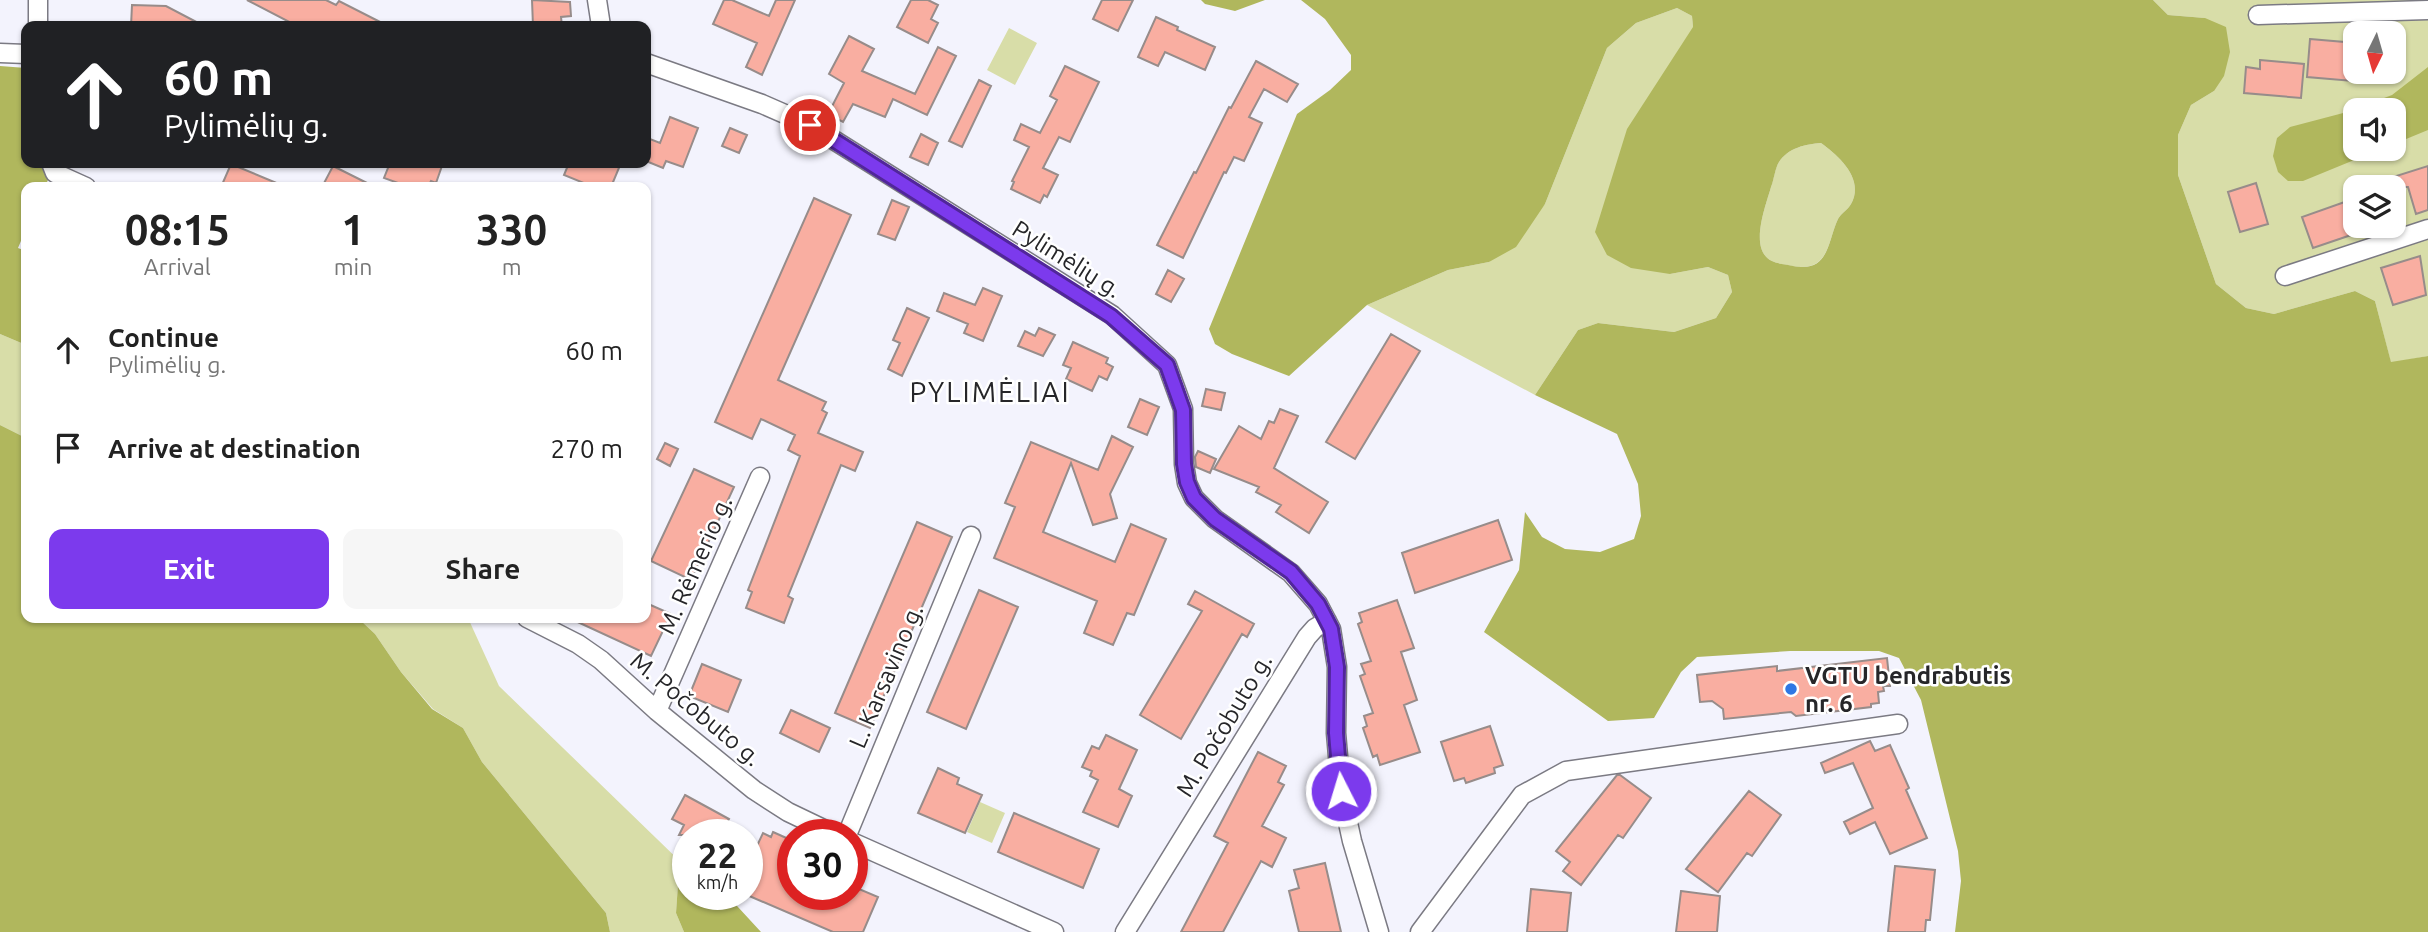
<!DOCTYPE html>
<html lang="en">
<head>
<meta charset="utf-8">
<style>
	:root { --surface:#fff; --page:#f6f6f6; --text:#222; --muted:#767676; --accent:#7c3aed }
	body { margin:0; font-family:Ubuntu,sans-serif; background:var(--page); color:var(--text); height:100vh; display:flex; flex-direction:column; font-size:26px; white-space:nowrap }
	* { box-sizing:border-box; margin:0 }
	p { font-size:23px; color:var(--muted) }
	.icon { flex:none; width:38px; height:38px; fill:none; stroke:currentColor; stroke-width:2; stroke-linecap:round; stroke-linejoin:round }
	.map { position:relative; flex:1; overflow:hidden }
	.sheet { position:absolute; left:21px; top:182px; width:630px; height:441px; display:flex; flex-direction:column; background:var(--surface); border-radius:14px; box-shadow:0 2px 5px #0004 }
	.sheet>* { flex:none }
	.hud { position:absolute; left:21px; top:21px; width:630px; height:147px; border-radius:14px; box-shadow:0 2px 5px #0004; background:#202124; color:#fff; overflow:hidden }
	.needle { width:46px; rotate:185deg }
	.controls { position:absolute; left:2343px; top:21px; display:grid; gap:14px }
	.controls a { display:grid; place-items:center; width:63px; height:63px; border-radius:14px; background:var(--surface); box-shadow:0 2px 5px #0004; font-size:35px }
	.speed { position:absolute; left:672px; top:819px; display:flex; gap:14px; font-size:35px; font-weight:700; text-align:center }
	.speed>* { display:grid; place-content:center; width:91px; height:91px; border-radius:50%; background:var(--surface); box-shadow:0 2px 5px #0004; line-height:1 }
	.speed small { font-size:18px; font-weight:400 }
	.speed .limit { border:10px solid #d22; background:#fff; color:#111 }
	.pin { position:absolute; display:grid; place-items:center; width:60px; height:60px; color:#fff; margin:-30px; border:4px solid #fff; border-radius:50%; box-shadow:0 2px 7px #0007 }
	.me { position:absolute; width:77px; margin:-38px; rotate:355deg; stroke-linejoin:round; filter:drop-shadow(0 0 5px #0008) }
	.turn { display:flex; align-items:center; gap:24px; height:147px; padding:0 28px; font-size:32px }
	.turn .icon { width:91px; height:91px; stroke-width:2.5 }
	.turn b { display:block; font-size:49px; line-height:60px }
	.eta { display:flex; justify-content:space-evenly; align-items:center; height:119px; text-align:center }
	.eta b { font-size:42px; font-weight:700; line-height:49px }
	.primary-button { display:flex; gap:14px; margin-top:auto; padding:14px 28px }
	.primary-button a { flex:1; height:80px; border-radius:14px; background:var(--accent); color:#fff; font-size:28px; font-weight:700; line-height:80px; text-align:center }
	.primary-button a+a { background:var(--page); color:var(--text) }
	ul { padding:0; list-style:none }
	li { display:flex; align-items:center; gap:21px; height:98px; padding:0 28px }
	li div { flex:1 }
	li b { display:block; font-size:26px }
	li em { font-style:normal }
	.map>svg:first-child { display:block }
	.green { fill:#d8dda8; fill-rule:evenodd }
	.forest { fill:#b0b75d; fill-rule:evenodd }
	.building { fill:#f9aea1; stroke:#978c8a; stroke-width:2 }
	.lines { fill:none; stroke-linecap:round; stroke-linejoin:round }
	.minor-casing { stroke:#7b7a83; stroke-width:21 }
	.minor { stroke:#fff; stroke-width:18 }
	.route-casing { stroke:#51269a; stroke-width:18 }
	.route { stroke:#7c3aed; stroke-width:12 }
	.poi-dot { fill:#2e77e4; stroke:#fff; stroke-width:2.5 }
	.labels { text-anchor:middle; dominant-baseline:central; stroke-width:5; stroke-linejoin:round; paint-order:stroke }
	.street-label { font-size:24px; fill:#262629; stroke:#fff }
	.poi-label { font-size:24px; font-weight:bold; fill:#262629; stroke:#fff; text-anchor:start }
	.quarter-label { font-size:28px; letter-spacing:2px; fill:#262629; stroke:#fff }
</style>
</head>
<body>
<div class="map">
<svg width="2428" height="932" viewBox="0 0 2428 932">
	<rect width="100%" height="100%" fill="#f3f3fd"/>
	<path class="green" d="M2153 0H2428V356L2391 363 2375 301 2355 291 2274 314 2246 308 2216 284 2178 175V135L2191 105 2214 91 2205 18 2168 15ZM2356 33H2394V72H2356ZM2356 110H2394V149H2356ZM2356 187H2394V226H2356Z
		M1677 8 1692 16 1693 27 1670 274 1708 267 1728 275 1732 292 1716 318 1674 332 1598 323 1578 330 1535 395 1367 305 1448 270 1489 262 1545 204 1607 48 1636 23Z
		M1009 28 1037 43 1015 85 987 70Z
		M1821 143C1839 156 1865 179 1851 204 1848 210 1841 213 1838 219 1827 243 1829 273 1792 266 1786 264 1777 264 1772 261 1748 250 1766 205 1771 187 1774 179 1775 168 1779 162 1788 148 1806 144 1821 143Z
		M0 334 26 345V438L0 425Z
		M358 618H468L499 686 688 869V879L678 884 676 913 684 932H610L606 913 482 762 463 728 433 709 401 672 375 634Z
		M980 802 1005 813 992 843 967 832Z"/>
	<path class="forest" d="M1201 0H1265L1235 11 1205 4Z
		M1301 0H2153L2168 15 2205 18 2226 27 2230 52 2224 76 2214 91 2191 105 2178 135V175L2216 284 2246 308 2274 314 2355 291 2375 301 2391 362 2428 356V932H1955L1961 881 1958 851 1921 700 1899 658 1879 651H1790L1697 657 1681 672 1654 718 1608 721 1484 632 1519 570 1525 512 1542 537 1565 549 1600 552 1634 539 1641 516 1638 484 1617 434 1535 395 1578 330 1598 323 1674 332 1716 318 1732 292 1728 275 1708 267 1670 274 1631 268 1607 255 1595 232 1627 129 1693 27 1692 16 1677 8 1636 23 1607 48 1545 204 1516 247 1489 262 1448 270 1367 305 1289 376 1232 354 1215 344 1209 329 1297 114 1330 90 1351 70V55L1325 19ZM1821 143C1839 156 1865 179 1851 204 1848 210 1841 213 1838 219 1827 243 1829 273 1793 266 1786 264 1777 264 1772 261 1748 250 1766 205 1771 187 1774 180 1775 168 1779 162 1788 148 1806 144 1821 143Z
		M0 66 26 68V163H55L45 187H26V229L18 248 26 251V345L0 334Z
		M2428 67V130L2394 144V110H2356V149H2381L2303 181H2288L2278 172 2273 156 2277 138 2290 127 2347 112 2392 95Z
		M0 425 26 438V618H358L375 634 401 672 432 709 463 728 482 762 606 913 610 932H0Z
		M688 879V894H726L761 932H684L676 913 678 884Z"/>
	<path class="building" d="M247 0H326L336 5 339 1 388 26H297Z
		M532 0 570 2 571 16 561 17 562 26H533Z
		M724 0H732L769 16 776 0H795L762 75 746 67 757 43 713 24Z
		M911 0H928L938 5 931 19 938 23 928 43 897 27Z
		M1102 0H1133L1118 31 1093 19Z
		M132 5 166 6 204 26H131Z
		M1156 17 1178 27 1177 30 1215 47 1205 70 1165 52 1158 66 1138 57Z
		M849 36 874 49 862 71 915 94 938 47 956 56 927 115 893 99 885 117 853 104 843 122 828 114 844 83 829 74Z
		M2310 39 2356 43 2353 81 2307 77Z
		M2260 60 2304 64 2301 98 2244 93 2246 67 2260 69Z
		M1256 61 1298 84 1287 102 1264 89 1249 117 1262 123 1244 161 1234 157 1226 173 1224 172 1183 258 1157 245 1194 172 1196 173 1229 107 1231 108Z
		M1065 66 1099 82 1070 142 1059 137 1043 168 1058 175 1047 197 1044 195 1040 203 1011 189 1014 182 1012 181 1029 147 1014 140 1021 124 1040 133 1057 100 1050 96Z
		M979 80 991 86 962 147 949 141Z
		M670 117 698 128 683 167 666 161 663 168 646 161V150L650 139 660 143Z
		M730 128 747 135 739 153 722 146Z
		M921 134 938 143 928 165 910 157Z
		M390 163H443L436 183 431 181 428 187H409L384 178Z
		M569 163H621L611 187H583L584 183 564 175Z
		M231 164 286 187H221Z
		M333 166 375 187H322Z
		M2428 166V210L2416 214 2408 187H2371V184Z
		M2256 183 2268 224 2240 232 2228 192Z
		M814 198 851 215 778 380 826 402 822 410 827 413 818 433 863 452 855 471 841 465 788 596 793 599 784 623 746 608 752 592 748 590 800 456 788 450 795 435 761 419 752 439 715 422Z
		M2356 198V227L2352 228 2354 234 2313 248 2302 217Z
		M892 200 909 207 895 240 878 234Z
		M2420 256 2426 295 2393 305 2381 268Z
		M1168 270 1184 279 1171 302 1156 294Z
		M983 288 1002 296 983 341 964 333 968 324 937 311 944 293 975 305Z
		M907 308 929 318 902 376 888 369 900 343 893 340Z
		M1039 328 1055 335 1043 356 1018 346 1025 331 1035 336Z
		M1391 334 1420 351 1355 459 1326 442Z
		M1073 342 1108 358 1106 363 1113 367 1107 380 1099 376 1092 391 1066 379 1071 368 1063 365Z
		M1206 389 1225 393 1221 410 1202 406Z
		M1140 399 1159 407 1147 435 1128 427Z
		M1280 409 1298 416 1274 468 1328 502 1309 533 1276 512 1281 505 1256 492 1259 487 1214 469 1239 426 1261 439 1269 421 1274 423Z
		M1112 436 1133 447 1110 494 1117 518 1093 525 1071 463 1043 532 1115 562 1131 524 1166 539 1134 615 1127 613 1113 645 1084 633 1097 601 994 558 1015 507 1005 503 1031 442 1098 470Z
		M665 443 678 449 670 466 657 459Z
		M1198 451 1216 459 1210 473 1196 467 1195 457Z
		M694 469 734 487 691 580 651 561Z
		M1498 520 1512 560 1415 593 1402 553Z
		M917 522 952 537 870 728 835 713Z
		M979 590 1018 607 966 729 927 712Z
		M1195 591 1254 624 1247 637 1242 634 1181 739 1140 715 1202 611 1188 604Z
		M1397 600 1414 648 1401 652 1417 700 1404 705 1420 752 1380 765 1377 755 1373 757 1363 728 1367 726 1364 716 1373 713 1360 676 1365 674 1361 664 1371 661 1358 624 1362 622 1359 613Z
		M646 603 671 614 651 656 569 618H646Z
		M1887 658 1890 686H1883L1884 691 1878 692 1879 703 1871 704V707L1796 716 1791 712 1724 719 1723 709 1712 701 1700 702 1697 675 1777 666V671Z
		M702 664 741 680 728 712 689 696Z
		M791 710 830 728 819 752 780 733Z
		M1490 726 1503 765 1494 768 1495 773 1466 783 1464 778 1454 781 1441 742Z
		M1106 735 1137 750 1119 789 1132 796 1118 827 1083 812 1098 780 1090 776 1092 771 1082 767 1092 746 1099 749Z
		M1870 741 1875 751 1890 745 1909 788 1906 790 1927 838 1890 854 1875 822 1850 834 1844 822 1873 808 1853 763 1825 773 1821 763Z
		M1258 752 1286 766 1278 782 1284 785 1262 826 1286 838 1272 867 1261 861 1223 932H1181L1228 843 1214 836Z
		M938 768 959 778 957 784 982 795 965 833 918 813Z
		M1617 775H1620L1651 798 1623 838 1618 835 1581 885 1563 871 1570 862 1556 851Z
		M1749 791 1781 815 1752 856 1747 853 1718 892 1686 869Z
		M685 795 729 819 720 835H679L684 825 672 819Z
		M1014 813 1099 849 1083 888 998 852Z
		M773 832 793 841V894H852V886L878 897 863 932H833L747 895V867L763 833 771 837Z
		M1325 863 1341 932H1299L1289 891 1299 888 1294 870Z
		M1895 866 1935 870 1930 920H1926L1925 932H1888Z
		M1531 889 1571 893 1567 932H1527Z
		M1681 891 1720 896 1717 932H1676Z"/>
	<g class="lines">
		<g class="minor-casing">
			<path id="minor" d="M597 0 601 26
				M2258 15 2428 10
				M38 26V0
				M0 53 26 54
				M646 63 762 104 810 125 1112 315 1167 365 1183 409 1184 464 1187 483 1194 498 1215 519 1291 573 1318 604 1331 629 1337 667 1336 733 1341 791 1352 841 1379 932
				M51 163 55 173 86 187
				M2285 276 2428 229
				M527 618 578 644 601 660 657 711 754 790 788 812 836 835
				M657 711 760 477
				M847 835 971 536
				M852 842 1054 932
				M1125 932 1307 637 1315 628 1327 621
				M1420 932 1522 795 1566 771 1898 724"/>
		</g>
		<use href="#minor" class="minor"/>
	</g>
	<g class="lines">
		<g class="route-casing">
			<path id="route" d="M810 125 1111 316 1167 365 1183 410 1184 464 1187 482 1194 498 1215 519 1291 572 1318 604 1331 629 1337 667 1336 733 1341 791"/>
		</g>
		<use href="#route" class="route"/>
	</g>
	<circle class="poi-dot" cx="1791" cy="689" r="7"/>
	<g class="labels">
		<g class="street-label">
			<text transform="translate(1067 259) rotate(32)">Pylimėlių g.</text>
			<text transform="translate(695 565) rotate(-66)">M. Rėmerio g.</text>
			<text transform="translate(886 676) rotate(-67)">L. Karsavino g.</text>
			<text transform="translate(696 709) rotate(40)">M. Počobuto g.</text>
			<text transform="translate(1224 725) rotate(-59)">M. Počobuto g.</text>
		</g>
		<g class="poi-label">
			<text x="1805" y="675">VGTU bendrabutis<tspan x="1805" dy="28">nr. 6</tspan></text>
		</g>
		<g class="quarter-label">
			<text x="990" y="391">PYLIMĖLIAI</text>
		</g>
	</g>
</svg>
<div class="controls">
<a><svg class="needle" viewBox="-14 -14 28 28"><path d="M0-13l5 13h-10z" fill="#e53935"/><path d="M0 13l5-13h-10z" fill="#767676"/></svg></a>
<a><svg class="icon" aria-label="sound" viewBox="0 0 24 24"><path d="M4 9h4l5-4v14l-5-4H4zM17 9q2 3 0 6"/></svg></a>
<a><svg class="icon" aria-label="layers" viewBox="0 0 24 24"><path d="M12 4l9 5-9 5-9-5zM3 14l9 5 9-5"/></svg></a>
</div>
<div class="speed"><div>22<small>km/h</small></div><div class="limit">30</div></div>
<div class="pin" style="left:810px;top:125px;background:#d93025"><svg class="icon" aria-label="arrive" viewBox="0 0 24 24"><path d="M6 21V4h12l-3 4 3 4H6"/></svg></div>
<svg class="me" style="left:1341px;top:791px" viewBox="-20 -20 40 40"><circle r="17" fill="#7c3aed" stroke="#fff" stroke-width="3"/><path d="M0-11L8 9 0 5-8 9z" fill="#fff"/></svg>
<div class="hud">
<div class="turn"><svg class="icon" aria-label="ahead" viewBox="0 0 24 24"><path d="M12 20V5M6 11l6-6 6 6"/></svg><div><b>60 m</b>Pylimėlių g.</div></div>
</div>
<section class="sheet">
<div class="eta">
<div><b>08:15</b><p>Arrival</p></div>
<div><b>1</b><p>min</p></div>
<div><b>330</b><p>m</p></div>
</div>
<ul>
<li><svg class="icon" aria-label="ahead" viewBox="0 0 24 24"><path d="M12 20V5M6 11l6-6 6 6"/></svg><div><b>Continue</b><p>Pylimėlių g.</p></div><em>60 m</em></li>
<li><svg class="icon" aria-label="arrive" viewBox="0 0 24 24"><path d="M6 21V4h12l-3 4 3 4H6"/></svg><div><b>Arrive at destination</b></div><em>270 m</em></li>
</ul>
<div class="primary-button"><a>Exit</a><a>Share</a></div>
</section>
</div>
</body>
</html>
